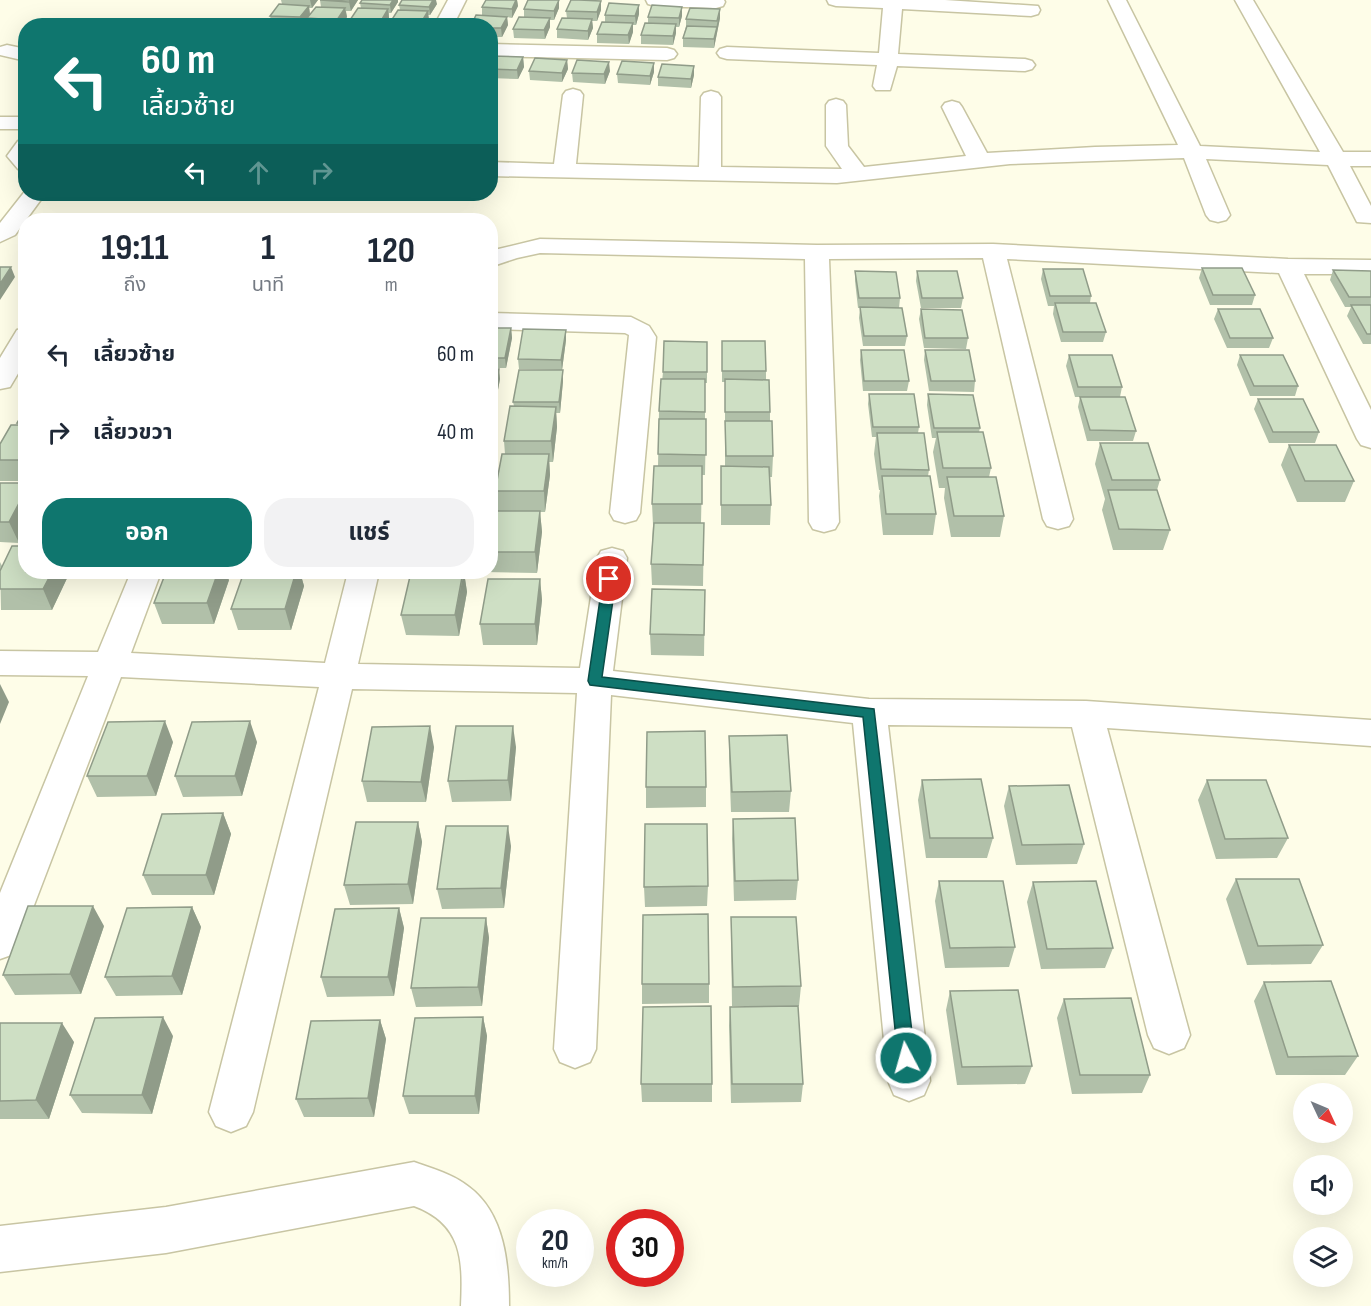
<!DOCTYPE html>
<html lang="th">
<head>
<meta charset="utf-8">
<style>
	:root { --surface:#fff; --page:#f2f2f3; --text:#1f2937; --muted:#747a83; --accent:#0f766e }
	body { margin:0; font-family:"Sofia Sans Condensed","Noto Sans Thai",sans-serif; background:var(--page); color:var(--text); height:100vh; display:flex; flex-direction:column; font-size:22px; white-space:nowrap }
	* { box-sizing:border-box; margin:0 }
	p { font-size:20px; color:var(--muted) }
	.icon { flex:none; width:33px; height:33px; fill:none; stroke:currentColor; stroke-width:2; stroke-linecap:round; stroke-linejoin:round }
	.map { position:relative; flex:1; overflow:hidden }
	.panel { position:absolute; left:18px; top:213px; width:480px; height:366px; display:flex; flex-direction:column; background:var(--surface); border-radius:24px; box-shadow:0 6px 24px #0002 }
	.panel>* { flex:none }
	.hud { position:absolute; left:18px; top:18px; width:480px; height:183px; border-radius:24px; box-shadow:0 6px 24px #0002; background:#0f766e; color:#fff; overflow:hidden }
	.needle { width:39px; rotate:134deg }
	.controls { position:absolute; left:1293px; top:1083px; display:grid; gap:12px }
	.controls a { display:grid; place-items:center; width:60px; height:60px; border-radius:50%; background:var(--surface); box-shadow:0 6px 24px #0002; font-size:30px }
	.speed { position:absolute; left:516px; top:1209px; display:flex; gap:12px; font-size:30px; font-weight:700; text-align:center }
	.speed>* { display:grid; place-content:center; width:78px; height:78px; border-radius:50%; background:var(--surface); box-shadow:0 6px 24px #0002; line-height:1 }
	.speed small { font-size:15px; font-weight:400 }
	.speed .limit { border:9px solid #d22; background:#fff; color:#111 }
	.pin { position:absolute; display:grid; place-items:center; width:51px; height:51px; color:#fff; margin:-26px; border:3px solid #fff; border-radius:50%; box-shadow:0 2px 6px #0007 }
	.me { position:absolute; width:66px; margin:-33px; rotate:354deg; stroke-linejoin:round; filter:drop-shadow(0 0 4px #0008) }
	.turn { display:flex; align-items:center; gap:21px; height:126px; padding:0 24px; font-size:27px }
	.turn .icon { width:78px; height:78px; stroke-width:2.5 }
	.turn b { display:block; font-size:42px; line-height:51px }
	.lanes { display:flex; align-items:center; height:57px; padding:0 24px; background:#0003; justify-content:center; gap:30px; direction:ltr }
	.lanes .off { opacity:.35 }
	.eta { display:flex; justify-content:space-evenly; align-items:center; height:102px; text-align:center }
	.eta b { font-size:36px; font-weight:700; line-height:42px }
	.cta { display:flex; gap:12px; margin-top:auto; padding:12px 24px }
	.cta a { flex:1; height:69px; border-radius:24px; background:var(--accent); color:#fff; font-size:24px; font-weight:700; line-height:69px; text-align:center }
	.cta a+a { background:var(--page); color:var(--text) }
	ul { padding:0; list-style:none }
	li { display:flex; align-items:center; gap:18px; height:78px; padding:0 24px }
	li div { flex:1 }
	li b { display:block; font-size:22px }
	li em { font-style:normal }
	.map>svg:first-child { display:block }
	.lines { fill:none; stroke-linecap:round; stroke-linejoin:round }
	.minor-casing { stroke:#c8c5a3; stroke-width:3 }
	.minor { fill:#fff; fill-rule:evenodd }
	.wall { fill:#b1c0a9 }
	.shaded-wall { fill:#909c89 }
	.building { fill:#cedfc4; stroke:#909c89; stroke-width:1.5 }
	.route { fill:#0f766e; stroke:#0a4d48; stroke-width:1.5 }
</style>
</head>
<body>
<div class="map">
<svg width="1371" height="1306" viewBox="0 0 1371 1306">
	<rect width="100%" height="100%" fill="#fefde8"/>
	<g class="lines">
		<g class="minor-casing">
			<path id="minor" d="M448 0H466L453 26H434Z
				M646 0H724L725 2 723 6 716 8 655 6 648 4Z
				M827 0H945L1038 6 1040 10 1038 14 1031 16 902 9 898 54 1025 59 1032 61 1035 65 1032 69 1025 71 897 66 890 90H876L873 86 877 65 727 59 720 57 717 53 720 49 727 47 879 53 883 8 836 6 829 4Z
				M1108 0H1126L1200 146 1320 152 1235 0H1253L1343 152H1371V166H1350L1371 206V223L1357 222 1328 165 1206 159 1230 215 1226 220 1218 222 1210 220 1206 215 1184 158 1010 164 837 183 490 176V162L554 164 563 95 566 91 573 89 580 91 583 95 576 164 699 167 701 97 704 93 711 91 718 93 721 97V167L842 169 826 146V105L829 101 836 99 843 101 846 105 848 146 864 167 966 156 942 107 945 103 952 101 959 103 962 107 987 153 1095 147 1178 145Z
				M490 44 667 48 674 50 677 54 674 58 667 60 490 56Z
				M7 45 26 49V61L0 55V47Z
				M0 117H26V129H0Z
				M26 140V171L18 169 7 156 18 141Z
				M26 190V194H45L15 235 0 242V223Z
				M540 239 817 245 993 244 1288 259 1371 260V274H1304L1371 410V448L1361 445 1357 439 1279 273 1007 259 1073 519 1069 526 1058 529 1047 526 1043 519 983 258 829 259 839 522 835 529 824 532 813 529 809 522 805 259 540 253 517 258 490 267V251Z
				M490 313 631 317 649 326 656 337 640 513 636 520 625 523 614 520 610 513 629 335 625 333 490 329Z
				M26 328V360L10 387 0 389V358L17 330Z
				M612 548 623 551 627 558 613 671 869 699 1086 701 1371 720V746L1107 728 1190 1035 1184 1048 1169 1054 1154 1048 1148 1035 1072 727 888 725 930 1081 924 1095 909 1101 894 1095 888 1081 853 723 611 695 596 1049 590 1062 575 1068 560 1062 554 1049 577 693 352 689 253 1112 246 1126 231 1132 216 1126 209 1112 319 687 121 677 20 942 14 954 0 959V893L88 676 0 675V651L98 652 131 572H161L131 653 325 663 348 572H379L358 664 580 668 597 558 601 551Z
				M414 1162C433 1169 453 1174 469 1187 505 1214 509 1265 509 1306H461C463 1261 463 1224 414 1206L166 1253 0 1272V1226L166 1207Z"/>
		</g>
		<use href="#minor" class="minor"/>
	</g>
	<path class="wall" d="M281 0H318L312 8H309L310 14 321 7 320 0H358L351 11H346L347 17 341 26H309L307 19 302 26 272 25 270 16 282 4Z
		M362 0H398V2L391 13H389V18L385 26H351L350 20 361 8 360 3Z
		M486 0H517L518 6 512 18 507 17 508 25 502 37H490V26L482 15V7Z
		M559 0V8L554 20H550V27L545 39 514 38 513 29 524 17V9Z
		M437 4 430 15H428L429 20 426 26H391V21L400 10 399 5Z
		M720 9V18L714 48 683 47V38L686 26V19Z
		M601 10 597 21H592L593 28 588 40 557 38V29L567 18 566 11Z
		M639 14 636 25H633V32L629 44 597 43V34L605 22V15Z
		M682 16 679 27H676V33L673 45 641 44V35L648 23V17Z
		M523 57 524 67 518 79 490 78V58Z
		M567 60 568 69 562 82 530 80 529 71Z
		M694 66V75L691 88 658 86V77Z
		M610 71 605 84 573 82 572 73Z
		M654 72 650 85 618 83 617 74Z
		M1202 268 1255 295 1252 305H1210L1199 278Z
		M1043 269 1091 296 1090 303 1106 332 1103 342H1061L1053 314 1054 306H1048L1041 279Z
		M1333 270 1371 271V344H1363L1347 316 1351 307H1345L1330 280Z
		M855 271 900 298 899 308 907 336 905 346H863L859 318 860 308H858L855 281Z
		M917 271 963 298 961 308H921L916 281Z
		M921 309 968 338 966 349 924 348 919 319Z
		M1218 309 1273 338 1269 348H1227L1214 319Z
		M490 328H511L512 338 506 368H490Z
		M566 330V340L562 370 519 369 518 359Z
		M722 341 766 371V379L770 412V421L773 456 772 477H770L771 505 770 525H721V466H725V382H722Z
		M707 342V383H705V419H706L705 475H702L701 523H704L703 586 652 585 651 564 653 525 652 504 658 466 659 411 663 372Z
		M861 350 909 381 907 391H863L860 360Z
		M925 350 975 381 974 392 929 391 924 360Z
		M1069 355 1122 387 1120 397H1075L1066 366Z
		M1240 355 1298 386 1295 396H1250L1237 365Z
		M490 369H499L500 379 494 411H490Z
		M563 370V381L560 413H556L557 427 553 462H549L550 475 545 512H540L542 532 537 573 486 572H490V511H497L495 491 505 454 504 441 514 406 513 402Z
		M869 394 919 427 918 433 929 470 928 476 936 514 933 535H883L879 496 880 490H879L874 454 876 437H872L868 404Z
		M928 394 980 428 979 432 991 468 989 477 1004 516 1000 537H951L944 498 945 488H939L933 452 936 438H932L927 405Z
		M1080 397 1136 431 1133 441H1087L1078 407Z
		M1258 399 1319 432 1315 443H1269L1254 409Z
		M26 408V481H0V444L18 425 17 423Z
		M1100 443 1160 480 1157 490 1170 530 1163 550H1113L1102 510 1105 499 1095 464Z
		M1289 445 1354 481 1345 502H1297L1281 465Z
		M0 483 19 543 0 542Z
		M0 562 2 566 70 572 52 610H1Z
		M244 572H300L304 586 291 630H238L231 609Z
		M464 572 467 592 459 636 406 635 401 615Z
		M540 579 542 600 537 645H483L480 624Z
		M229 580 214 624H162L154 603Z
		M705 590 704 656 651 655 650 634Z
		M729 736 791 791 789 812H731L729 757Z
		M173 742 156 796 97 797 87 776Z
		M257 742 242 796 183 797 175 776Z
		M434 747 426 802H367L362 781Z
		M516 747 511 801 452 802 448 781Z
		M922 780 993 838 987 858H926L918 800Z
		M1207 780 1288 838 1277 858 1216 859 1198 800Z
		M1009 786 1084 844 1077 864 1016 865 1004 806Z
		M646 787H706V807L646 808Z
		M223 813 231 834 214 895H152L143 875Z
		M733 819 798 880 796 900 734 901 732 839Z
		M418 822 422 842 413 904 350 905 344 885Z
		M511 846 504 908 442 909 437 889Z
		M1236 879 1323 945 1311 964 1247 965 1226 899Z
		M939 881 1015 947 1009 967 945 968 935 901Z
		M1033 882 1113 948 1105 968 1041 969 1027 902Z
		M708 886 707 906 645 907 644 887Z
		M192 907 201 927 182 995 116 996 105 977Z
		M399 908 404 928 394 996 327 997 321 977Z
		M731 917 801 986 799 1006H732L731 937Z
		M486 918 489 938 482 1006 416 1007 411 988Z
		M104 926 81 994 15 995 3 975Z
		M1264 982 1358 1056 1345 1075H1276L1254 1001Z
		M642 984H709V1003L642 1004Z
		M950 991 1032 1066 1025 1084 957 1085 946 1010Z
		M1064 999 1150 1075 1142 1093 1072 1094 1057 1018Z
		M730 1007 803 1084 801 1102 731 1103 729 1026Z
		M483 1017 487 1036 479 1114H409L403 1096Z
		M380 1020 386 1039 374 1117H304L296 1099Z
		M0 1023 74 1042 49 1119H0Z
		M173 1036 152 1114 82 1113 70 1095Z
		M641 1084H712V1102H642Z"/>
	<path class="shaded-wall" d="M310 0H318L312 8Z
		M351 0H358L351 11 349 2Z
		M393 0H398V2L391 13 390 5Z
		M433 0H436L437 4 430 15 429 7Z
		M516 0H517L518 6 512 18V9Z
		M559 0V8L554 20V11Z
		M601 1V10L597 21V12Z
		M639 5V14L636 25 635 16Z
		M309 6 310 15 302 26 300 17Z
		M682 7V16L679 27V18Z
		M345 8 347 17 341 26H338L337 20Z
		M388 9 389 18 385 26H381V21Z
		M720 9V18L714 48V39Z
		M428 11 429 20 426 26H421V23Z
		M507 17 508 25 502 37 501 28Z
		M550 18V27L545 39 544 30Z
		M592 19 593 28 588 40V31Z
		M633 23V32L629 44 628 35Z
		M676 24V33L673 45V36Z
		M523 57 524 67 518 79 517 70Z
		M567 60 568 69 562 82V73Z
		M609 62 610 71 605 84 604 74Z
		M654 63V72L650 85V76Z
		M694 66V75L691 88V79Z
		M11 267 15 277 0 300V284Z
		M511 328 512 338 506 368 505 358Z
		M566 330V340L562 370 561 360Z
		M499 369 500 379 494 411 493 401Z
		M563 370V381L560 413 559 402Z
		M556 407 557 427 553 462 551 441Z
		M549 454 550 475 545 512 544 491Z
		M26 490V529L19 543 9 522Z
		M540 511 542 532 537 573 535 552Z
		M52 572H70L52 610 43 589Z
		M218 572H226L229 580 214 624 207 603Z
		M296 572H300L304 586 291 630 285 609Z
		M464 572 467 592 459 636 455 615Z
		M540 579 542 600 537 645 535 624Z
		M0 684 9 702 0 724Z
		M165 721 173 742 156 796 147 776Z
		M250 721 257 742 242 796 235 776Z
		M430 726 434 747 426 802 421 782Z
		M513 726 516 747 511 801 508 780Z
		M223 813 231 834 214 895 206 875Z
		M418 822 422 842 413 904 408 884Z
		M508 826 511 846 504 908 501 888Z
		M93 906 104 926 81 994 70 974Z
		M192 907 201 927 182 995 172 976Z
		M399 908 404 928 394 996 388 977Z
		M486 918 489 938 482 1006 478 987Z
		M163 1017 173 1036 152 1114 142 1095Z
		M483 1017 487 1036 479 1114 475 1096Z
		M380 1020 386 1039 374 1117 368 1098Z
		M62 1023 74 1042 49 1119 36 1100Z"/>
	<path class="building" d="M320 0H351L349 2Z
		M362 0H393L390 5 360 3Z
		M402 0H433L429 7 399 5Z
		M486 0H516L512 9 482 7Z
		M528 0H559L554 11 524 9Z
		M571 0H579L601 1 597 12 566 11Z
		M609 3 639 5 635 16 605 15Z
		M279 4 309 6 300 17 270 16Z
		M652 5 682 7 679 18 648 17Z
		M316 7 345 8 337 20 307 18Z
		M358 8 388 9 381 21 350 20Z
		M690 8 720 9 717 21 686 19Z
		M398 10 428 11 421 23 391 21Z
		M476 15 507 17 501 28H490V26H471Z
		M519 17 550 18 544 30 513 29Z
		M562 18 592 19 588 31 557 29Z
		M602 22 633 23 628 35 597 34Z
		M645 23 676 24 673 36 641 35Z
		M687 26 717 27 714 39 683 38Z
		M491 56 523 57 517 70 490 69Z
		M535 58 567 60 562 73 529 71Z
		M577 60 609 62 604 74 572 73Z
		M622 61 654 63 650 76 617 74Z
		M662 64 694 66 691 79 658 77Z
		M0 267H11L0 284Z
		M1202 268H1242L1255 295H1213Z
		M1043 269H1083L1091 296H1050Z
		M1333 270 1371 271V297H1349Z
		M855 271 896 272 900 298H859Z
		M917 271H957L963 298H922Z
		M1055 303H1096L1106 332H1063Z
		M1351 305H1371V334H1367Z
		M860 307 902 308 907 336H864Z
		M921 309 962 310 968 338H925Z
		M1218 309H1260L1273 338H1230Z
		M490 328H511L505 358H490Z
		M523 329 566 330 561 360 518 359Z
		M664 341 707 342V372H663Z
		M722 341H765L766 371H722Z
		M861 350H904L909 381H864Z
		M925 350H969L975 381H931Z
		M1069 355H1112L1122 387H1078Z
		M1240 355H1283L1298 386H1254Z
		M490 369H499L493 401H490Z
		M519 370H563L559 402H513Z
		M661 379H705V412L659 411Z
		M725 379 769 380 770 412H725Z
		M869 394H914L919 427H873Z
		M928 394 973 395 980 428H934Z
		M1080 397H1125L1136 431 1090 430Z
		M1258 399H1303L1319 432H1273Z
		M510 406 556 407 551 441H504Z
		M26 408V423H17Z
		M659 419H706V455L658 454Z
		M725 421H772L773 456H726Z
		M11 425H26V460H0V444Z
		M937 432H983L991 468H943Z
		M877 433H924L929 470 881 469Z
		M1100 443H1148L1160 480H1112Z
		M1289 445H1336L1354 481H1305Z
		M502 454H549L544 491H495Z
		M654 466H702V504H652Z
		M721 466 769 467 771 505H721Z
		M882 476H930L936 514H886Z
		M947 477H996L1004 516H954Z
		M0 483H26V490L9 522H0Z
		M1108 490H1157L1170 530 1119 529Z
		M490 511H540L535 552H490Z
		M654 523H704L703 565 651 564Z
		M12 546H26V572H52L43 589H0V571Z
		M166 572H218L207 603H154Z
		M244 572H296L285 609H231Z
		M411 572H463L455 615H401Z
		M488 579H540L535 624H480Z
		M652 589 705 590 704 635 650 634Z
		M165 721 147 776H87L108 722Z
		M250 721 235 776H175L192 722Z
		M430 726 421 782 362 781 372 727Z
		M456 726H513L508 780 448 781Z
		M705 731 706 787H646L647 732Z
		M787 735 791 791 732 792 729 736Z
		M981 779 993 838H930L922 780Z
		M1207 780H1266L1288 838 1225 839Z
		M1069 785 1084 844 1022 845 1009 786Z
		M223 813 206 875H143L162 814Z
		M795 818 798 880 735 881 733 819Z
		M356 822H418L408 884 344 885Z
		M645 824H707L708 886 644 887Z
		M446 826H508L501 888 437 889Z
		M1236 879H1299L1323 945 1258 946Z
		M939 881H1003L1015 947 950 948Z
		M1096 881 1113 948 1047 949 1033 882Z
		M28 906H93L70 974 3 975Z
		M192 907 172 976 105 977 127 908Z
		M399 908 388 977H321L335 909Z
		M708 914 709 984H642L643 915Z
		M731 917H796L801 986 733 987Z
		M421 918H486L478 987 411 988Z
		M1331 981 1358 1056 1288 1057 1264 982Z
		M1018 990 1032 1066 962 1067 950 991Z
		M1131 998 1150 1075H1080L1064 999Z
		M711 1006 712 1084H641L643 1007Z
		M798 1006 803 1084H732L730 1007Z
		M163 1017 142 1095H70L95 1018Z
		M483 1017 475 1096H403L415 1018Z
		M380 1020 368 1098 296 1099 311 1021Z
		M0 1023H62L36 1100 0 1101Z"/>
	<path class="route" d="M609 574 616 579 602 677 874 709 915 1058 913 1063 906 1066 900 1063 898 1058 863 717 590 685 588 681 603 579Z"/>
</svg>
<div class="controls">
<a><svg class="needle" viewBox="-14 -14 28 28"><path d="M0-13l5 13h-10z" fill="#e53935"/><path d="M0 13l5-13h-10z" fill="#747a83"/></svg></a>
<a><svg class="icon" aria-label="sound" viewBox="0 0 24 24"><path d="M4 9h4l5-4v14l-5-4H4zM17 9q2 3 0 6"/></svg></a>
<a><svg class="icon" aria-label="layers" viewBox="0 0 24 24"><path d="M12 4l9 5-9 5-9-5zM3 14l9 5 9-5"/></svg></a>
</div>
<div class="speed"><div>20<small>km/h</small></div><div class="limit">30</div></div>
<div class="pin" style="left:609px;top:579px;background:#d93025"><svg class="icon" aria-label="arrive" viewBox="0 0 24 24"><path d="M6 21V4h12l-3 4 3 4H6"/></svg></div>
<svg class="me" style="left:906px;top:1058px" viewBox="-20 -20 40 40"><circle r="17" fill="#0f766e" stroke="#fff" stroke-width="3"/><path d="M0-11L8 9 0 5-8 9z" fill="#fff"/></svg>
<div class="hud">
<div class="turn"><svg class="icon" aria-label="left" viewBox="0 0 24 24"><path d="M17 20v-9H6M10 6l-5 5 5 5"/></svg><div><b>60 m</b>เลี้ยวซ้าย</div></div>
<div class="lanes"><svg class="icon" aria-label="left" viewBox="0 0 24 24"><path d="M17 20v-9H6M10 6l-5 5 5 5"/></svg><svg class="icon off" aria-label="ahead" viewBox="0 0 24 24"><path d="M12 20V5M6 11l6-6 6 6"/></svg><svg class="icon off" aria-label="right" viewBox="0 0 24 24"><path d="M7 20v-9h11M14 6l5 5-5 5"/></svg></div>
</div>
<section class="panel">
<div class="eta">
<div><b>19:11</b><p>ถึง</p></div>
<div><b>1</b><p>นาที</p></div>
<div><b>120</b><p>m</p></div>
</div>
<ul>
<li><svg class="icon" aria-label="left" viewBox="0 0 24 24"><path d="M17 20v-9H6M10 6l-5 5 5 5"/></svg><div><b>เลี้ยวซ้าย</b></div><em>60 m</em></li>
<li><svg class="icon" aria-label="right" viewBox="0 0 24 24"><path d="M7 20v-9h11M14 6l5 5-5 5"/></svg><div><b>เลี้ยวขวา</b></div><em>40 m</em></li>
</ul>
<div class="cta"><a>ออก</a><a>แชร์</a></div>
</section>
</div>
</body>
</html>
